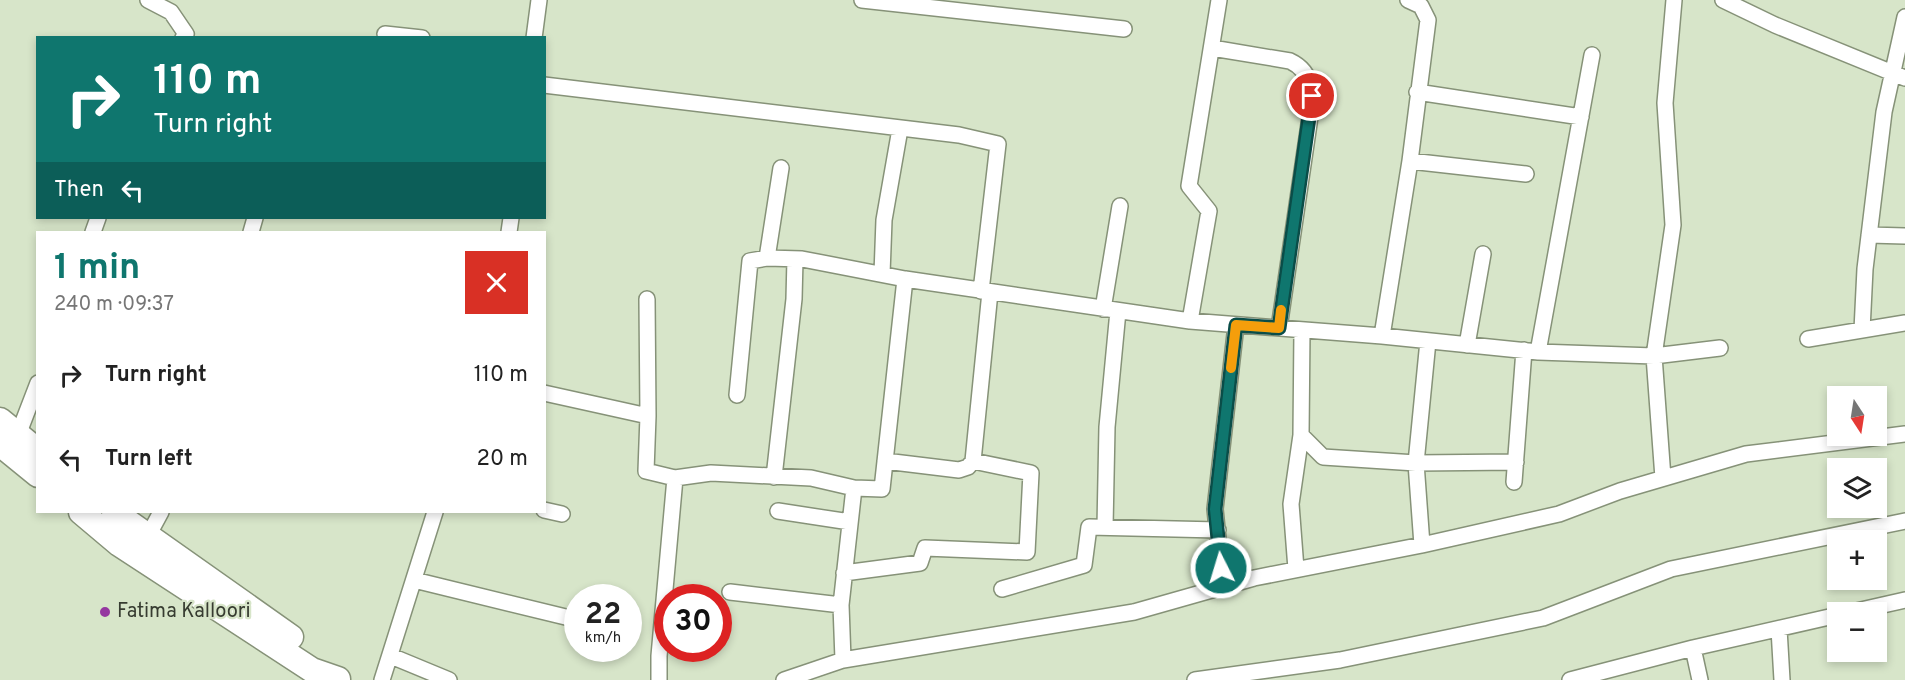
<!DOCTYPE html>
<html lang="en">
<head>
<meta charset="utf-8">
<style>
	:root { --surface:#fff; --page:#f6f6f6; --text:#222; --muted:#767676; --accent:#0f766e }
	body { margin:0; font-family:Overpass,sans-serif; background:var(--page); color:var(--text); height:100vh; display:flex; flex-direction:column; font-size:22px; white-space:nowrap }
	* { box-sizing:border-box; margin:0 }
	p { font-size:20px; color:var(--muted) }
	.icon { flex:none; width:33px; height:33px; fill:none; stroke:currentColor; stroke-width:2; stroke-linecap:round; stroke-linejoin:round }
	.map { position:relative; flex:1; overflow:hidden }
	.details { position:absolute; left:36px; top:231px; width:510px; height:282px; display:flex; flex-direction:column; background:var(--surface); border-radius:0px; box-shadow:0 3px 9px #0003 }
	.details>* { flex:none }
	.banner { position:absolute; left:36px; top:36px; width:510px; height:183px; border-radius:0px; box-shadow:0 3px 9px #0003; background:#0f766e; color:#fff; overflow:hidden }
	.needle { width:39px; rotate:168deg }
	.controls { position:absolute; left:1827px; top:386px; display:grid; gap:12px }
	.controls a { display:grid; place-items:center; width:60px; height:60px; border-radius:0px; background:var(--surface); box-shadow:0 3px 9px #0003; font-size:30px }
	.speed { position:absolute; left:564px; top:584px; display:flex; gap:12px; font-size:30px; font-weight:700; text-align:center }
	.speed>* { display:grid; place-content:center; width:78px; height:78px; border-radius:50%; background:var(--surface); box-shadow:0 3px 9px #0003; line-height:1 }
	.speed small { font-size:15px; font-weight:400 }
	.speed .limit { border:9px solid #d22; background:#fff; color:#111 }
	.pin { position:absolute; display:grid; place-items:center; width:51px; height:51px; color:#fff; margin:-26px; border:3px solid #fff; border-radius:50%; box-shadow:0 2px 6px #0007 }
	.me { position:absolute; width:66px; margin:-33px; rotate:355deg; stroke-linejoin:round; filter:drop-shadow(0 0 4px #0008) }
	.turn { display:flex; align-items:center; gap:21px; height:126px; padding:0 18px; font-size:27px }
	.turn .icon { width:78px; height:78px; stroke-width:2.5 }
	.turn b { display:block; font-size:42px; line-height:51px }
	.then { display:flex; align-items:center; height:57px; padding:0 18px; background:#0003; gap:12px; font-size:22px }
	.round { display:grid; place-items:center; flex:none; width:63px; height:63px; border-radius:0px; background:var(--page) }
	.head { display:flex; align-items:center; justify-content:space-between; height:102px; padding:0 18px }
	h1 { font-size:36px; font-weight:700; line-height:45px; color:var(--accent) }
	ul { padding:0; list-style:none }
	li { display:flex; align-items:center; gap:18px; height:84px; padding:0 18px }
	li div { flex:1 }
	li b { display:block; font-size:22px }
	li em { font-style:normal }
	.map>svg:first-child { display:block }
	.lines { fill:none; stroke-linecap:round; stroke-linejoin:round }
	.street-casing { stroke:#869278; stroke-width:18 }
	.primary-casing { stroke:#869278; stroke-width:27 }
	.street { stroke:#fff; stroke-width:15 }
	.primary { stroke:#fff; stroke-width:24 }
	.route-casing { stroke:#0a4d48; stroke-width:15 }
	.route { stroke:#0f766e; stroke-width:10 }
	.slow { stroke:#f59e0b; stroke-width:10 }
	.poi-dot { fill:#9537a0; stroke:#d7e5c9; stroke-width:2 }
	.labels { text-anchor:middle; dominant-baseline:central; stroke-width:4.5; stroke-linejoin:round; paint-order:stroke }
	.poi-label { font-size:20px; fill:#373c31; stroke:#d7e5c9; text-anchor:start }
</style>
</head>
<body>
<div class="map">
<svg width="1905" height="680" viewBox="0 0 1905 680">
	<rect width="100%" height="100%" fill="#d7e5c9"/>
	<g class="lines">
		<g class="street-casing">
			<path id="street" d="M148 0 171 12 186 34 183 38
				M862 0 1124 29
				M1723 0 1775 25 1905 78
				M385 34 422 38
				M534 38 539 0
				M1212 48 1290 61C1316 73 1312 99 1309 124L1279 328
				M544 85 959 135 998 144 981 291
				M1417 92 1581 117
				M1410 161 1526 174
				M93 232 98 218
				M251 232 255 218
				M509 232 511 218
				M1869 235 1905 236
				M767 258 781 168
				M882 274 884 220 900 129
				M647 299 648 416 646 471 675 478 711 473 811 478 854 488
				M1103 309 1120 206
				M1190 321 1209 211 1189 186 1219 0
				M1302 330 1301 435 1323 457 1416 463 1516 462
				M1862 330 1865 269 1884 112 1905 17
				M1382 336 1410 161 1428 20 1421 6 1408 0
				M1808 339 1905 323
				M1467 345 1483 254
				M1538 352 1592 55
				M544 393 648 416
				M737 395 750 261 767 258 802 259 905 279 1190 321 1382 336 1538 352 1654 356 1720 348
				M18 435 38 383
				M885 461 959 470 968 467 973 461 990 292
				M774 477 794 299 795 259
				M1663 478 1654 356 1673 225 1665 103 1674 0
				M1514 482 1524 350
				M544 510 562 514
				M778 511 850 522
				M1105 527 1107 427 1118 311
				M148 536 161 512
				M1422 545 1416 463 1428 341
				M1296 569 1291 504 1301 435
				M844 573 920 563 925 548 1027 552 1031 473 973 461
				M414 580 578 620
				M1223 587 1215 509 1236 325
				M1002 589 1084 565 1089 527 1218 530
				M730 592 841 605
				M1852 612 1905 600
				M1779 629 1782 680
				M1693 648 1700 680
				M391 656 449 680
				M843 660 841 605 854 488 882 489 905 279
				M382 680 435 512
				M659 680V656L675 478
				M784 680 843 660 1134 612 1254 578 1422 545 1559 514 1620 491 1746 454 1905 434
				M1195 680 1340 660 1543 618 1671 569 1905 521
				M1570 680 1693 648 1838 615"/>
		</g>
		<g class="primary-casing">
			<path id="primary" d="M0 420 38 451
				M0 444 38 475
				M81 512 119 544 312 670 338 679
				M114 512 291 637"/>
		</g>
		<use href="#street" class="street"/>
		<use href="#primary" class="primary"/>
	</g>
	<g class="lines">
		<g class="route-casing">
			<path id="route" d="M1221 568 1215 509 1236 325 1279 328 1312 96"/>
		</g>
		<use href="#route" class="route"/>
		<path class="slow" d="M1231 368 1236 325 1279 328 1281 310"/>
	</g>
	<circle class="poi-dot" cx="105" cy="612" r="6"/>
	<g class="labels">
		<g class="poi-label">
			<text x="117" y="612">Fatima Kalloori</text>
		</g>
	</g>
</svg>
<div class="controls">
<a><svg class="needle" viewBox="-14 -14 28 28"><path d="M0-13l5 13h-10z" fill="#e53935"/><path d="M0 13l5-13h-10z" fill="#767676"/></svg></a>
<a><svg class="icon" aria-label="layers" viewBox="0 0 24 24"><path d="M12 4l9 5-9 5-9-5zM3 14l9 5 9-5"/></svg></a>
<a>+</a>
<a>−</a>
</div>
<div class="speed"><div>22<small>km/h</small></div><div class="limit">30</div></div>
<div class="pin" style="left:1312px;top:96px;background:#d93025"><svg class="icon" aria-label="arrive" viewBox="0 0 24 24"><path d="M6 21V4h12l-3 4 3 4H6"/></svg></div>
<svg class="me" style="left:1221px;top:568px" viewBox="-20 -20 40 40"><circle r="17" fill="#0f766e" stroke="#fff" stroke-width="3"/><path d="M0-11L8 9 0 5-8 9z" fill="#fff"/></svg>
<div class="banner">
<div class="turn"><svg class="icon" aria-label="right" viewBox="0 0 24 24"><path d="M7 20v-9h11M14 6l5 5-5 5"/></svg><div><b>110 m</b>Turn right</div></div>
<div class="then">Then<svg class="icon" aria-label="left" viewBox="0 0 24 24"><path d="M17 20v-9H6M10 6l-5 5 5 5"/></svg></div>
</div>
<section class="details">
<div class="head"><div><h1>1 min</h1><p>240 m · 09:37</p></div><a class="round" style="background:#d93025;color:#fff"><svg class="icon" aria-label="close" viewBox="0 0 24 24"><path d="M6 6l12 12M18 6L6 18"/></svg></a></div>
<ul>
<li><svg class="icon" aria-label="right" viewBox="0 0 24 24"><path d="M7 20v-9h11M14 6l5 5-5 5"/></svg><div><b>Turn right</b></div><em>110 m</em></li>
<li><svg class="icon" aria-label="left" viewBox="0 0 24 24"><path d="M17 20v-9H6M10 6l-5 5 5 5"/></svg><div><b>Turn left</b></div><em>20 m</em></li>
</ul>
</section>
</div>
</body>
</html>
